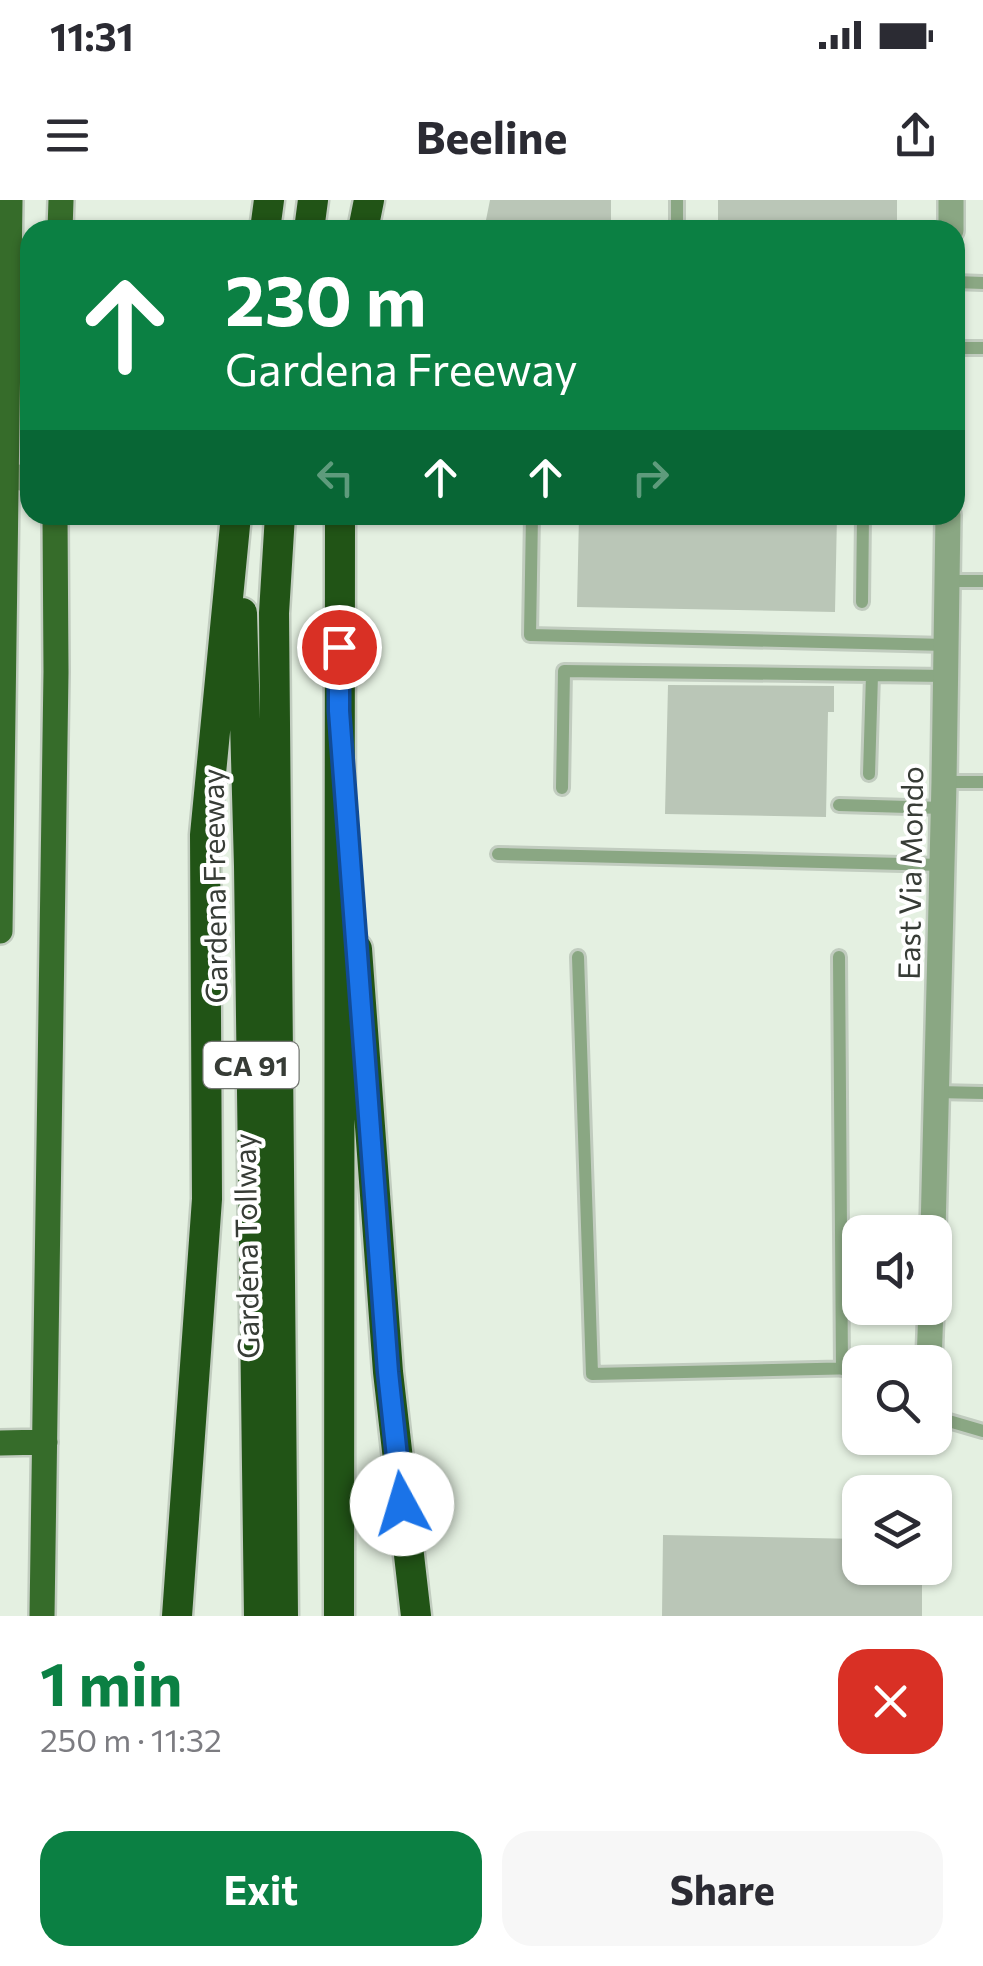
<!DOCTYPE html>
<html lang="en">
<head>
<meta charset="utf-8">
<style>
	:root { --surface:#fff; --page:#f7f7f7; --text:#2b2b33; --muted:#7c7c81; --accent:#0b8043 }
	body { margin:0; font-family:Commissioner,sans-serif; background:var(--page); color:var(--text); height:100vh; display:flex; flex-direction:column; font-size:38px; white-space:nowrap }
	* { box-sizing:border-box; margin:0 }
	p { font-size:32px; color:var(--muted) }
	.icon { flex:none; width:55px; height:55px; fill:none; stroke:currentColor; stroke-width:2; stroke-linecap:round; stroke-linejoin:round }
	.map { position:relative; height:1416px; overflow:hidden }
	.drawer { display:flex; flex-direction:column; background:var(--surface); flex:1 }
	.drawer>* { flex:none }
	.guide { position:absolute; left:20px; top:20px; width:945px; height:305px; border-radius:30px; box-shadow:0 2px 8px #0004; background:#0b8043; color:#fff; overflow:hidden }
	.buttons { position:absolute; left:842px; top:1015px; display:grid; gap:20px }
	.buttons a { display:grid; place-items:center; width:110px; height:110px; border-radius:20px; background:var(--surface); box-shadow:0 2px 8px #0004; font-size:50px }
	.pin { position:absolute; display:grid; place-items:center; width:85px; height:85px; color:#fff; margin:-42px; border:5px solid #fff; border-radius:50%; box-shadow:0 2px 10px #0007 }
	.me { position:absolute; width:110px; margin:-55px; rotate:354deg; stroke-linejoin:round; filter:drop-shadow(0 0 8px #0008) }
	.turn { display:flex; align-items:center; gap:35px; height:210px; padding:0 40px; font-size:45px }
	.turn .icon { width:130px; height:130px; stroke-width:2.5 }
	.turn b { display:block; font-size:70px; line-height:85px }
	.lanes { display:flex; align-items:center; height:95px; padding:0 40px; background:#0003; justify-content:center; gap:50px; direction:ltr }
	.lanes .off { opacity:.35 }
	.round { display:grid; place-items:center; flex:none; width:105px; height:105px; border-radius:30px; background:var(--page) }
	.head { display:flex; align-items:center; justify-content:space-between; height:170px; padding:0 40px }
	h1 { font-size:60px; font-weight:700; line-height:75px; color:var(--accent) }
	.cta { display:flex; gap:20px; margin-top:auto; padding:20px 40px }
	.cta a { flex:1; height:115px; border-radius:30px; background:var(--accent); color:#fff; font-size:40px; font-weight:700; line-height:115px; text-align:center }
	.cta a+a { background:var(--page); color:var(--text) }
	.status { display:flex; justify-content:space-between; align-items:center; height:70px; padding:0 50px; background:var(--surface); direction:ltr }
	.status svg { height:28px; fill:currentColor }
	header { display:flex; justify-content:space-between; align-items:center; height:130px; padding:0 40px; background:var(--surface); font-size:45px; font-weight:700 }
	.map>svg:first-child { display:block }
	.building { fill:#bac6b7 }
	.lines { fill:none; stroke-linecap:round; stroke-linejoin:round }
	.service-casing { stroke:#c1ccbf; stroke-width:18 }
	.minor-casing { stroke:#c1ccbf; stroke-width:30 }
	.primary-casing { stroke:#c1ccbf; stroke-width:30 }
	.motorway-casing { stroke:#c1ccbf; stroke-width:35 }
	.service { stroke:#8aa783; stroke-width:12 }
	.minor { stroke:#8aa783; stroke-width:25 }
	.primary { stroke:#366c2a; stroke-width:25 }
	.motorway { stroke:#215416; stroke-width:30 }
	.route-casing { stroke:#114b97; stroke-width:25 }
	.route { stroke:#1a73e8; stroke-width:18 }
	.labels { text-anchor:middle; dominant-baseline:central; stroke-width:8; stroke-linejoin:round; paint-order:stroke }
	.shield { fill:#fff; stroke:#737672; stroke-width:2.5 }
	.shield-label { font-size:28px; font-weight:bold; fill:#373c36 }
	.street-label { font-size:30px; fill:#373c36; stroke:#fff }
</style>
</head>
<body>
<div class="status"><b>11:31</b><svg viewBox="0 0 49 12"><path d="M0 12V9h3v3zM5 12V6h3v6zM10 12V3h3v9zM15 12V0h3v12zM26 1h20v11H26zM47 4h2v5h-2z"/></svg></div>
<header><svg class="icon" aria-label="menu" viewBox="0 0 24 24"><path d="M4 6h16M4 12h16M4 18h16"/></svg>Beeline<svg class="icon" aria-label="share" viewBox="0 0 24 24"><path d="M12 15V3M7 8l5-5 5 5M5 13v7h14v-7"/></svg></header>
<div class="map">
<svg width="983" height="1416" viewBox="0 0 983 1416">
	<rect width="100%" height="100%" fill="#e4f0e1"/>
	<path class="building" d="M490 0H611V30H484Z
		M718 0H897V30H718Z
		M579 315H837L835 412 577 407Z
		M668 485 834 486V512H828L826 617 665 614Z
		M663 1335 860 1339V1368H922V1416H662Z"/>
	<g class="lines">
		<g class="service-casing">
			<path id="service" d="M677 0V30
				M955 82 983 83
				M955 148H983
				M532 315 530 435 946 445
				M947 381H983
				M862 402 863 315
				M869 574 872 475
				M944 582H983
				M562 588 564 471 945 476
				M839 605 943 608
				M498 654 942 665
				M578 757 592 1174 860 1168
				M839 757 842 1169
				M936 892 983 893
				M935 1217 983 1231"/>
		</g>
		<g class="minor-casing">
			<path id="minor" d="M951 30V0
				M0 273 30 280
				M933 1032 944 582 948 315
				M929 1162 931 1108"/>
		</g>
		<g class="primary-casing">
			<path id="primary" d="M60 30 61 0
				M0 731 10 0
				M0 1243 45 1242
				M42 1416 56 472 55 315"/>
		</g>
		<g class="motorway-casing">
			<path id="motorway" d="M265 30 269 0
				M309 30 313 0
				M363 30 369 0
				M280 315 274 413 283 1416
				M242 413 249 666 259 1416
				M357 749 388 1172 416 1416
				M177 1416 207 999 205 635 236 315
				M339 1416 340 315"/>
		</g>
		<use href="#service" class="service"/>
		<use href="#minor" class="minor"/>
		<use href="#primary" class="primary"/>
		<use href="#motorway" class="motorway"/>
	</g>
	<g class="lines">
		<g class="route-casing">
			<path id="route" d="M339 447V511L388 1172 402 1304"/>
		</g>
		<use href="#route" class="route"/>
	</g>
	<g class="labels">
		<rect class="shield" x="203.5" y="842" width="95" height="46" rx="8"/>
		<g class="shield-label">
			<text x="251" y="865">CA 91</text>
		</g>
		<g class="street-label">
			<text transform="translate(909 673) rotate(-89)">East Via Mondo</text>
			<text transform="translate(213 686) rotate(-91)">Gardena Freeway</text>
			<text transform="translate(245 1046) rotate(-91)">Gardena Tollway</text>
		</g>
	</g>
</svg>
<div class="buttons">
<a><svg class="icon" aria-label="sound" viewBox="0 0 24 24"><path d="M4 9h4l5-4v14l-5-4H4zM17 9q2 3 0 6"/></svg></a>
<a><svg class="icon" aria-label="search" viewBox="0 0 24 24"><circle cx="10" cy="10" r="6"/><path d="M15 15l6 6"/></svg></a>
<a><svg class="icon" aria-label="layers" viewBox="0 0 24 24"><path d="M12 4l9 5-9 5-9-5zM3 14l9 5 9-5"/></svg></a>
</div>
<div class="pin" style="left:339px;top:447px;background:#d93025"><svg class="icon" aria-label="arrive" viewBox="0 0 24 24"><path d="M6 21V4h12l-3 4 3 4H6"/></svg></div>
<svg class="me" style="left:402px;top:1304px" viewBox="-20 -20 40 40"><circle r="19" fill="#fff"/><path d="M0-13L10 11 0 6-10 11z" fill="#1a73e8"/></svg>
<div class="guide">
<div class="turn"><svg class="icon" aria-label="ahead" viewBox="0 0 24 24"><path d="M12 20V5M6 11l6-6 6 6"/></svg><div><b>230 m</b>Gardena Freeway</div></div>
<div class="lanes"><svg class="icon off" aria-label="left" viewBox="0 0 24 24"><path d="M17 20v-9H6M10 6l-5 5 5 5"/></svg><svg class="icon" aria-label="ahead" viewBox="0 0 24 24"><path d="M12 20V5M6 11l6-6 6 6"/></svg><svg class="icon" aria-label="ahead" viewBox="0 0 24 24"><path d="M12 20V5M6 11l6-6 6 6"/></svg><svg class="icon off" aria-label="right" viewBox="0 0 24 24"><path d="M7 20v-9h11M14 6l5 5-5 5"/></svg></div>
</div>
</div>
<section class="drawer">
<div class="head"><div><h1>1 min</h1><p>250 m · 11:32</p></div><a class="round" style="background:#d93025;color:#fff"><svg class="icon" aria-label="close" viewBox="0 0 24 24"><path d="M6 6l12 12M18 6L6 18"/></svg></a></div>
<div class="cta"><a>Exit</a><a>Share</a></div>
</section>
</body>
</html>
